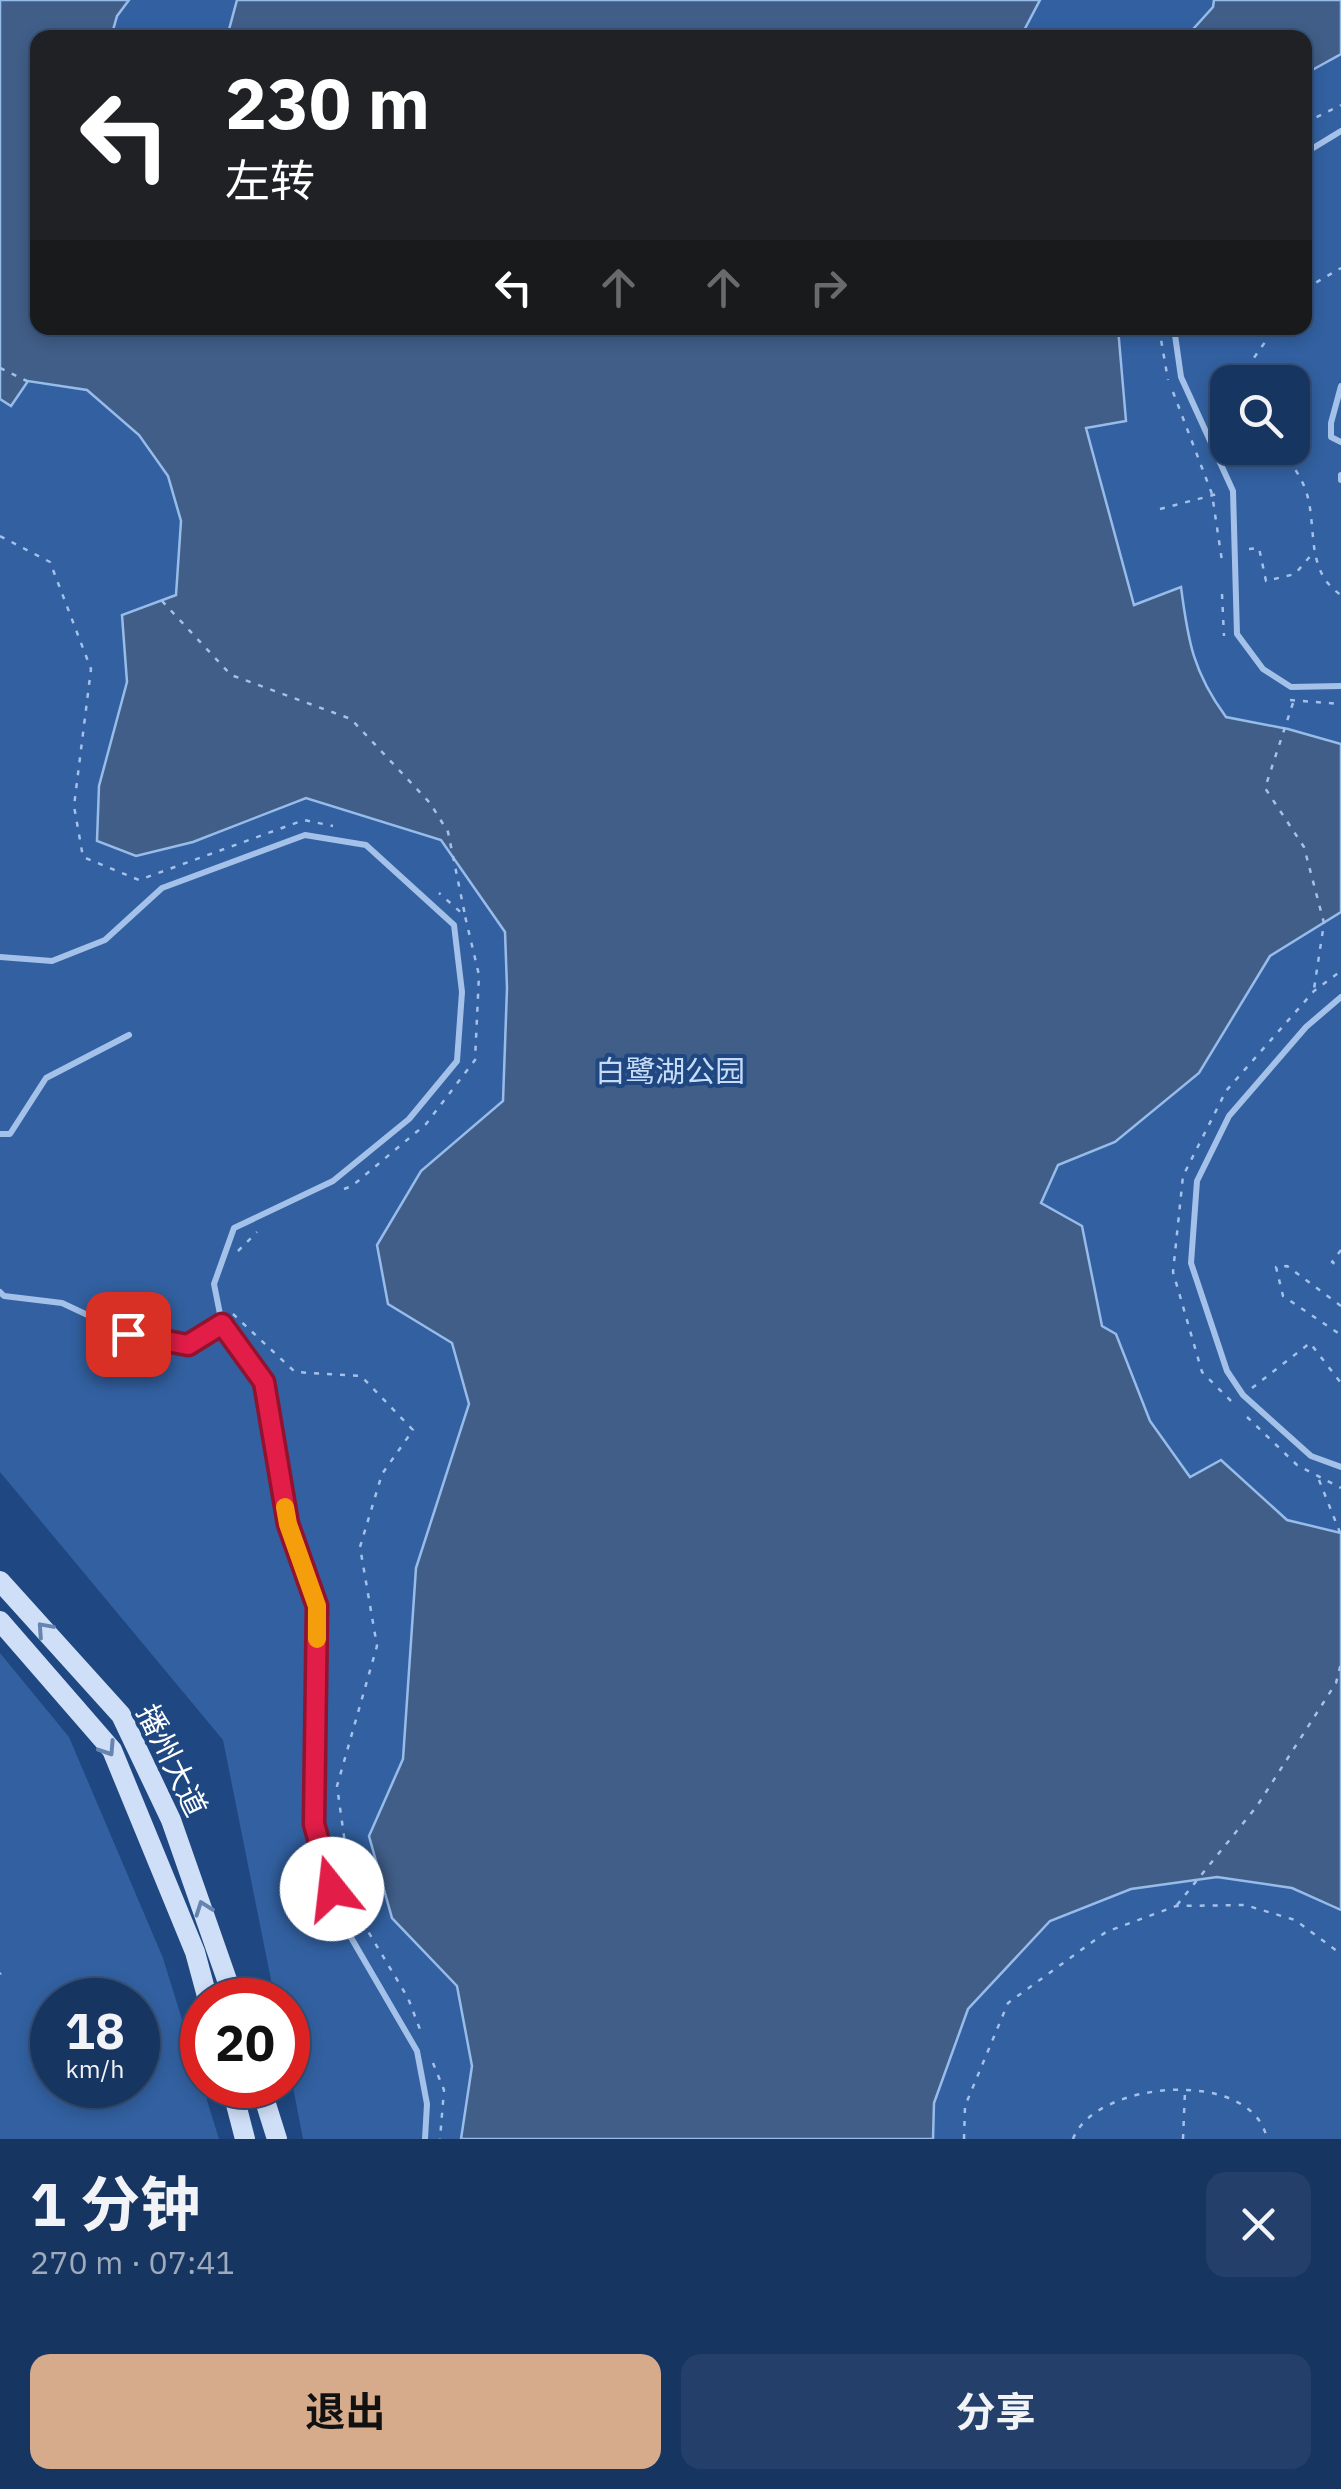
<!DOCTYPE html>
<html lang="zh">
<head>
<meta charset="utf-8">
<style>
	:root { --surface:#173561; --page:#24406a; --text:#f1f3f6; --muted:#9eabbd; --line:#365076; --accent:#d6ab8b }
	body { margin:0; font-family:"IBM Plex Sans","Noto Sans SC",sans-serif; background:var(--page); color:var(--text); height:100vh; display:flex; flex-direction:column; font-size:38px; white-space:nowrap }
	* { box-sizing:border-box; margin:0 }
	p { font-size:32px; color:var(--muted) }
	.icon { flex:none; width:55px; height:55px; fill:none; stroke:currentColor; stroke-width:2; stroke-linecap:round; stroke-linejoin:round }
	.map { position:relative; height:2139px; overflow:hidden }
	.panel { display:flex; flex-direction:column; background:var(--surface); flex:1 }
	.panel>* { flex:none }
	.guide { position:absolute; left:30px; top:30px; width:1282px; height:305px; border-radius:20px; box-shadow:0 5px 15px #0003,0 0 0 2px var(--line); background:#202124; color:#fff; overflow:hidden }
	.buttons { position:absolute; left:1210px; top:365px; display:grid; gap:20px }
	.buttons a { display:grid; place-items:center; width:100px; height:100px; border-radius:20px; background:var(--surface); box-shadow:0 5px 15px #0003,0 0 0 2px var(--line); font-size:50px }
	.speed { position:absolute; left:30px; top:1978px; display:flex; gap:20px; font-size:50px; font-weight:700; text-align:center }
	.speed>* { display:grid; place-content:center; width:130px; height:130px; border-radius:50%; background:var(--surface); box-shadow:0 5px 15px #0003,0 0 0 2px var(--line); line-height:1 }
	.speed small { font-size:25px; font-weight:400 }
	.speed .limit { border:15px solid #d22; background:#fff; color:#111 }
	.pin { position:absolute; display:grid; place-items:center; width:85px; height:85px; color:#fff; margin:-42px; border-radius:20px; box-shadow:0 5px 15px #0006 }
	.me { position:absolute; width:110px; margin:-55px; rotate:344deg; stroke-linejoin:round; filter:drop-shadow(0 0 8px #0008) }
	.turn { display:flex; align-items:center; gap:35px; height:210px; padding:0 30px; font-size:45px }
	.turn .icon { width:130px; height:130px; stroke-width:2.5 }
	.turn b { display:block; font-size:70px; line-height:85px }
	.lanes { display:flex; align-items:center; height:95px; padding:0 30px; background:#0003; justify-content:center; gap:50px; direction:ltr }
	.lanes .off { opacity:.35 }
	.round { display:grid; place-items:center; flex:none; width:105px; height:105px; border-radius:20px; background:var(--page) }
	.head { display:flex; align-items:center; justify-content:space-between; height:170px; padding:0 30px }
	h1 { font-size:60px; font-weight:700; line-height:75px }
	.action { display:flex; gap:20px; margin-top:auto; padding:20px 30px }
	.action a { flex:1; height:115px; border-radius:20px; background:var(--accent); color:#111; font-size:40px; font-weight:700; line-height:115px; text-align:center }
	.action a+a { background:var(--page); color:var(--text) }
	.map>svg:first-child { display:block }
	.green { fill:#3260a0; fill-rule:evenodd }
	.water { fill:#405e88; stroke:#98bcea; stroke-width:2.5 }
	.lines { fill:none; stroke-linecap:round; stroke-linejoin:round }
	.path { stroke:#a4c1e9; stroke-width:2.5; stroke-dasharray:5 8; stroke-linecap:butt }
	.service { stroke:#a4c1e9; stroke-width:6 }
	.secondary { stroke:#cfdff7; stroke-width:20 }
	.oneway { stroke:#6584b0 }
	.route-casing { stroke:#92132f; stroke-width:25 }
	.route { stroke:#e11d48; stroke-width:18 }
	.slow { stroke:#f59e0b; stroke-width:18 }
	.labels { text-anchor:middle; dominant-baseline:central; stroke-width:8; stroke-linejoin:round; paint-order:stroke }
	.park-label { font-size:30px; fill:#c8dcf7; stroke:#1f4781 }
	.street-label { font-size:30px; fill:#fff; stroke:#1f4781 }
</style>
</head>
<body>
<div class="map">
<svg width="1341" height="2139" viewBox="0 0 1341 2139">
	<rect width="100%" height="100%" fill="#1f4781"/>
	<path class="green" d="M0 0H1341V2139H303L288 2061V2000H275L223 1740 0 1472ZM38 38H1305V328H38ZM1228 382H1292V448H1228Z
		M0 1653 69 1737 163 1958 219 2139H0ZM138 2000V2085H52V2000Z"/>
	<path class="water" d="M0 0H129L117 16 111 37 38 38V328H1118L1126 421 1086 428 1134 605 1181 587C1188 641 1193 672 1226 717L1288 729 1341 744V912L1270 956 1199 1073 1115 1142 1058 1165 1041 1203 1082 1226 1102 1326 1116 1334 1150 1421 1190 1477 1221 1460 1287 1520 1341 1533V1910L1292 1888 1217 1877 1131 1889 1050 1921 968 2009 934 2103 933 2139H461L472 2066 457 1986 392 1918 369 1836 403 1759 416 1568 469 1404 452 1343 388 1304 377 1245 421 1171 503 1101 507 988 505 932 441 840 306 798 193 842 136 856 97 841 99 786 127 682 122 615 176 595 181 521 168 476 139 435 87 390 28 381 11 406 0 399Z
		M237 0H1040L1020 38 227 37Z
		M1214 0H1341V54L1305 74V38L1186 37 1213 7Z"/>
	<g class="lines">
		<path class="path" d="M1305 123 1341 105
			M1305 289 1341 268
			M1159 328 1168 380
			M0 368 27 381
			M1256 382 1251 362 1275 328
			M1173 392 1212 494 1222 561
			M1282 448C1289 461 1301 476 1306 491 1318 527 1304 570 1341 595
			M1160 509 1221 493
			M0 536 50 562 91 669 74 806 83 857 139 880 304 820 333 826
			M1249 549 1259 548 1266 581 1295 574 1313 553
			M1222 594 1224 636
			M162 601 231 675 351 719 430 803 448 832 465 915
			M1290 700 1341 704
			M1293 703 1265 788 1304 847 1324 923 1314 989
			M344 1189 352 1186 426 1124 475 1060 479 975 465 916 439 893
			M1341 1250 1332 1262 1341 1268
			M238 1251 257 1232
			M1341 1306 1287 1266 1276 1267 1283 1296 1341 1335
			M233 1314 295 1372 361 1376 413 1430 382 1474 360 1547 377 1646 337 1786 354 1908 408 1998 421 2032
			M1252 1388 1310 1343 1341 1383
			M1231 1401 1202 1372 1173 1272 1183 1176 1226 1091 1314 991 1341 971
			M1247 1417 1297 1465 1341 1488
			M1319 1480 1341 1535
			M1177 1905 1257 1806 1336 1683 1341 1663
			M0 1974 1 1973
			M433 2063 444 2090 440 2139
			M964 2139 965 2106 1008 2003 1106 1932 1176 1906 1245 1905 1295 1920 1341 1954
			M1073 2139C1095 2080 1253 2067 1267 2139
			M1183 2139 1185 2091"/>
		<path class="service" d="M1305 153 1341 131
			M1174 328 1181 377 1233 491 1237 634 1263 669 1291 687 1341 686
			M1341 386 1331 423V437L1341 442
			M1341 475V480
			M0 957 52 961 105 940 162 888 305 835 366 845 454 925 462 992 457 1061 409 1119 333 1181 234 1228 214 1284 222 1324 265 1382 288 1524 317 1607 313 1824 342 1922 417 2051 427 2104 425 2139
			M1341 997 1306 1027 1229 1116 1197 1181 1191 1263 1227 1371 1243 1395 1311 1456 1341 1467
			M0 1134H10L46 1078 129 1035
			M0 1292 4 1296 62 1303 128 1334 189 1345 222 1324"/>
		<path class="secondary" d="M0 1581 121 1715 171 1820 234 2000
			M0 1621 112 1750 195 1952 208 2000
			M231 2085 245 2139
			M260 2085 277 2139"/>
	</g>
	<defs><path id="oneway-chevron" d="M-2-3.5L2.5 0L-2 3.5" fill="none" stroke-width="1.6" stroke-linecap="round" stroke-linejoin="round" transform="scale(2.5)"/></defs>
	<g class="oneway">
		<use href="#oneway-chevron" transform="translate(44 1629) rotate(-132)"/>
		<use href="#oneway-chevron" transform="translate(108 1749) rotate(57)"/>
		<use href="#oneway-chevron" transform="translate(203 1908) rotate(-110)"/>
	</g>
	<g class="lines">
		<g class="route-casing">
			<path id="route" d="M128 1334 188 1345 222 1324 264 1382 288 1524 317 1606 314 1824 332 1889"/>
		</g>
		<use href="#route" class="route"/>
		<path class="slow" d="M285 1507 288 1524 317 1606V1639"/>
	</g>
	<g class="labels">
		<g class="park-label">
			<text x="670" y="1070">白鹭湖公园</text>
		</g>
		<g class="street-label">
			<text transform="translate(173 1760) rotate(64)">播州大道</text>
		</g>
	</g>
</svg>
<div class="buttons">
<a><svg class="icon" aria-label="search" viewBox="0 0 24 24"><circle cx="10" cy="10" r="6"/><path d="M15 15l6 6"/></svg></a>
</div>
<div class="speed"><div>18<small>km/h</small></div><div class="limit">20</div></div>
<div class="pin" style="left:128px;top:1334px;background:#d93025"><svg class="icon" aria-label="arrive" viewBox="0 0 24 24"><path d="M6 21V4h12l-3 4 3 4H6"/></svg></div>
<svg class="me" style="left:332px;top:1889px" viewBox="-20 -20 40 40"><circle r="19" fill="#fff"/><path d="M0-13L10 11 0 6-10 11z" fill="#e11d48"/></svg>
<div class="guide">
<div class="turn"><svg class="icon" aria-label="left" viewBox="0 0 24 24"><path d="M17 20v-9H6M10 6l-5 5 5 5"/></svg><div><b>230 m</b>左转</div></div>
<div class="lanes"><svg class="icon" aria-label="left" viewBox="0 0 24 24"><path d="M17 20v-9H6M10 6l-5 5 5 5"/></svg><svg class="icon off" aria-label="ahead" viewBox="0 0 24 24"><path d="M12 20V5M6 11l6-6 6 6"/></svg><svg class="icon off" aria-label="ahead" viewBox="0 0 24 24"><path d="M12 20V5M6 11l6-6 6 6"/></svg><svg class="icon off" aria-label="right" viewBox="0 0 24 24"><path d="M7 20v-9h11M14 6l5 5-5 5"/></svg></div>
</div>
</div>
<section class="panel">
<div class="head"><div><h1>1 分钟</h1><p>270 m · 07:41</p></div><a class="round"><svg class="icon" aria-label="close" viewBox="0 0 24 24"><path d="M6 6l12 12M18 6L6 18"/></svg></a></div>
<div class="action"><a>退出</a><a>分享</a></div>
</section>
</body>
</html>
